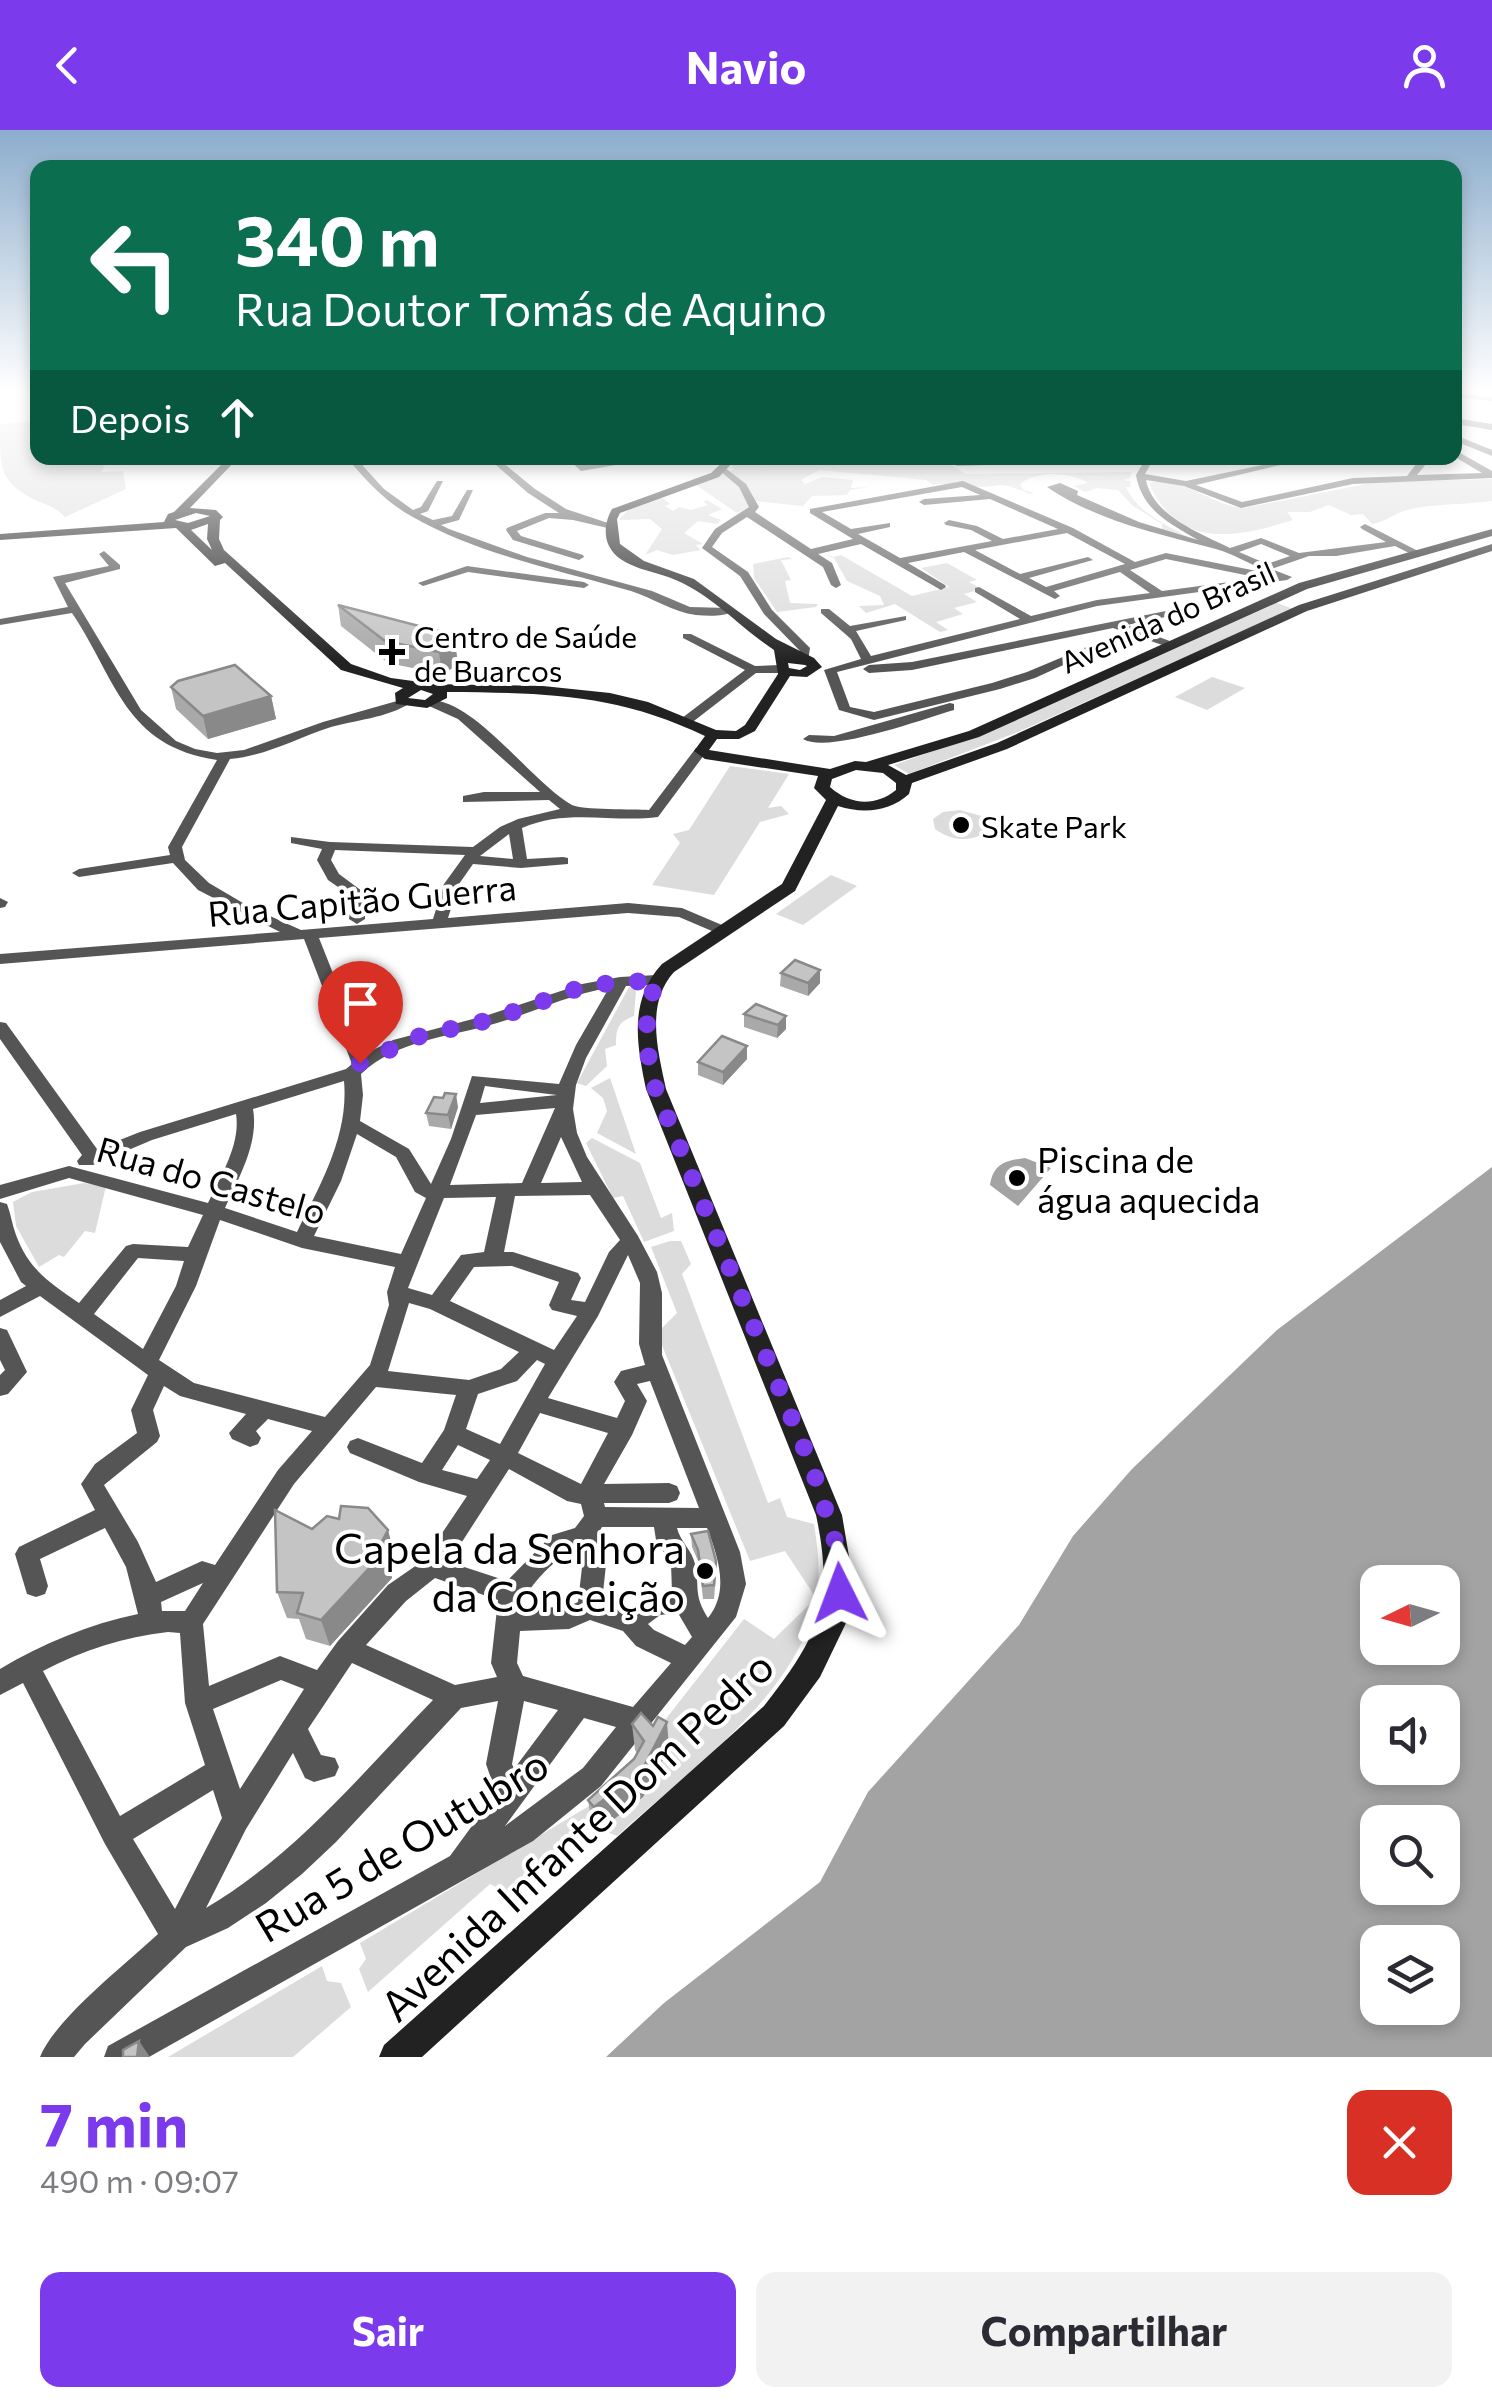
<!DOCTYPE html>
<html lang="pt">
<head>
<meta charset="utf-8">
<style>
	:root { --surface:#fff; --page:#f2f2f3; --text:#2b2b33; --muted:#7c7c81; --accent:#7c3aed }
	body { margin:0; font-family:Commissioner,sans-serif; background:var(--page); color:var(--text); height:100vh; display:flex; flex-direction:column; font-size:38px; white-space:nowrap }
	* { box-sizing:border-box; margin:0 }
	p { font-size:32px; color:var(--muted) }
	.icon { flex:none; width:55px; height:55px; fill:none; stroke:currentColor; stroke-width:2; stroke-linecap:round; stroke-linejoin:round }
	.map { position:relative; height:1927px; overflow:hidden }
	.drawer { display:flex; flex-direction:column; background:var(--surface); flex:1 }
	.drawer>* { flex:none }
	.guide { position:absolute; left:30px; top:30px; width:1432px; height:305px; border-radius:20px; box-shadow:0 5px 15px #0003; background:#0b6e4f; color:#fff; overflow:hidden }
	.needle { width:65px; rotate:265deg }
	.controls { position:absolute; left:1360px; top:1435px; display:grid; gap:20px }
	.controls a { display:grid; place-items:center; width:100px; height:100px; border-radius:20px; background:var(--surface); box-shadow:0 5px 15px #0003; font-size:50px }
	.pin { position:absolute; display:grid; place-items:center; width:85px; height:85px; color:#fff; margin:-102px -42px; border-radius:50% 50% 50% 0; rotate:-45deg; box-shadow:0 0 10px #0007 }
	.pin .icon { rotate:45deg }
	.me { position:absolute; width:110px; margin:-55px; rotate:357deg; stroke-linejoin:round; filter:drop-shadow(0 0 8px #0008) }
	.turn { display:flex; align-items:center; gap:35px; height:210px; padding:0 40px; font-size:45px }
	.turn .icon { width:130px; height:130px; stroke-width:2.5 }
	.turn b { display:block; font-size:70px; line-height:85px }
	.then { display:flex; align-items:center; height:95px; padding:0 40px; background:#0003; gap:20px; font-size:38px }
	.round { display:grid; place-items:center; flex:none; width:105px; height:105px; border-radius:20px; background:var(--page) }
	.overview { display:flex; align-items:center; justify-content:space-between; height:170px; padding:0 40px }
	h1 { font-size:60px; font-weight:700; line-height:75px; color:var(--accent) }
	.action { display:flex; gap:20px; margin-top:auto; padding:20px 40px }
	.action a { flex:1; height:115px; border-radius:20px; background:var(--accent); color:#fff; font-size:40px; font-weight:700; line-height:115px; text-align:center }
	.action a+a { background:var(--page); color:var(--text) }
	header { display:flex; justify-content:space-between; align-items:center; height:130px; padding:0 40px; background:var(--accent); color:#fff; font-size:45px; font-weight:700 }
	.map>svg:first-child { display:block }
	.green { fill:#dcdcdc }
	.water { fill:#a3a3a3; fill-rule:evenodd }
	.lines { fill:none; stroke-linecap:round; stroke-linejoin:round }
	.street { fill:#555; fill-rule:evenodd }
	.secondary { fill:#222; fill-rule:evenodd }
	.wall { fill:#a9a9a9 }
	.shaded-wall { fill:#898989 }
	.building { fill:#c4c4c4; stroke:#898989; stroke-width:2.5 }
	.route { stroke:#7c3aed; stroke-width:18; stroke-dasharray:0 32.4 }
	.poi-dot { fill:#000; stroke:#fff; stroke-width:4 }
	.labels { text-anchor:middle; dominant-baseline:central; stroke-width:8; stroke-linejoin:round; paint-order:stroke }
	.far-street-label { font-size:30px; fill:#000; stroke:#fff }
	.far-poi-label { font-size:30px; fill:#000; stroke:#fff; text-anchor:start }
	.street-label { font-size:35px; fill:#000; stroke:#fff }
	.poi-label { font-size:35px; fill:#000; stroke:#fff; text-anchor:start }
	.near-poi-label { font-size:42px; fill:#000; stroke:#fff; text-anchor:end }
	.near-street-label { font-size:42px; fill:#000; stroke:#fff }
</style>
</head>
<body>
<header><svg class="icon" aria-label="back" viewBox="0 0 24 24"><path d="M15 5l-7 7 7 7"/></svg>Navio<svg class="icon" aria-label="person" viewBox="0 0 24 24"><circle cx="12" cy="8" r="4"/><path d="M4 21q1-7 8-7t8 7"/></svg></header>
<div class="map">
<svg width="1492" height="1927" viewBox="0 0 1492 1927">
	<rect width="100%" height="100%" fill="#fff"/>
	<path class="green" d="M34 291 38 293 33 299 35 327 109 328 101 342 123 341 126 359 65 387C57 378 48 375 37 371 0 352 0 341 0 294Z
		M738 328H830L887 335 885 328H942L965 344 1132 342 1130 348 1123 350 1130 351 1131 357H1126C1137 382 1166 395 1190 408L1162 401V394L1133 376 1118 360 1097 358 1085 362 1074 356 1088 353C1068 341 1037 341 1020 354L1023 360 1034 363 1030 364C995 349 1005 358 974 357 958 357 949 352 933 355L926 350 819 340 801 350 805 354 823 347 853 350 851 358 870 357 850 360 847 365 812 366 803 376 755 371 730 341 735 339 732 337Z
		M726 343 736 351 751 376 737 383 696 355Z
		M1492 349V371C1464 375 1439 373 1411 379 1397 381 1387 392 1372 394L1363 384 1351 385 1329 375 1310 382H1287L1293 390C1236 408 1178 420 1149 353 1181 344 1212 376 1244 378L1376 352Z
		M661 367 670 374 665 376 673 381 679 377 691 380 708 375 703 372 707 370 722 379 708 385 721 390 717 394 698 391 684 403 703 414 696 415 701 420 673 425 657 420 645 425 662 399 650 389 619 390 630 378Z
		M819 423 834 427 841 425 912 466 949 457 921 438 947 433 977 450 969 452 981 459 964 464 977 472 954 478 963 484 936 492 948 500 940 502 895 474 866 483 859 476 884 475 880 466 847 451 834 428Z
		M788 427 792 429 781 430 791 450 785 451 790 473 818 474 816 477 777 482 754 448 753 434Z
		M1275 472 1293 479 1018 602 909 644 894 635 997 598Z
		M1212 547 1245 558 1207 580 1175 567Z
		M730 636 789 644 768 678 781 676 789 684 760 692 714 765 652 755 680 713 673 704 689 700Z
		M960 680 985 687 988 701C971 713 951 711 935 699L933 689 943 682Z
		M831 745 857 756 803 795 776 784Z
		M629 857 636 860 634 886C618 892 616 898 616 915L605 919 607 936 586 956 577 953Z
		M610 948 636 1024 597 1003 607 981 603 968 591 958Z
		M592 1008 640 1033 661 1088 672 1083 674 1101 644 1112 623 1066 613 1068 586 1013Z
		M84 1053 106 1056 95 1103 85 1101 64 1127 59 1125 39 1137 16 1096 13 1072 32 1062Z
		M670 1111H681L691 1134 682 1144 768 1373 780 1368 787 1387 814 1394C818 1419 821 1444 816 1470 799 1564 685 1644 617 1706L597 1698 576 1701 508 1763 490 1754 368 1862 359 1839 366 1829 360 1813 594 1673 614 1689 643 1667 662 1630 647 1613 744 1489 774 1509 816 1468 785 1421 750 1431 657 1203 677 1183 651 1117Z
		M322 1836 327 1851 341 1853 351 1877 293 1927H168Z"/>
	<path class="water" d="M1025 1028 1051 1038 1018 1076 990 1055C994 1033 1005 1031 1025 1028Z
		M1492 1037V1927H606L664 1873 820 1752 868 1662 1019 1495 1073 1406 1132 1339 1277 1200ZM1378 1452H1442V1518H1378ZM1442 1572V1638H1378V1572ZM1378 1692H1442V1758H1378ZM1378 1812H1442V1878H1378Z"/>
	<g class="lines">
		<path class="street" d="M1455 263 1492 267V271L1455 267Z
			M1455 288 1492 294V300L1455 294Z
			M1455 305 1492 320V326L1455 311Z
			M1455 320 1492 341V348L1353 354 1241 378 1184 356 1146 350C1153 386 1200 403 1230 418L1261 408 1299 423 1386 412 1362 399 1360 397 1365 394 1424 424 1415 426 1395 416 1336 426H1309L1266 441C1250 434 1233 424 1216 419 1159 404 1097 391 1047 357L1060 353 1078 361 1077 365 1139 392 1198 410C1169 393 1142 380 1136 345L1146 328H1154L1145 344 1186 351 1296 328H1310L1196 355 1242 372 1353 348 1407 346 1416 334 1411 328H1420L1426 334 1417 345 1482 343 1455 327ZM1261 414 1290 426 1267 434 1239 422Z
			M364 328H373L363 336 384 359 413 380 421 377 437 351H443L428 381 420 384 433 390 452 386 467 360H473L459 390 441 395 449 399 527 427 652 461 690 477 728 478 734 481C723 487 709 486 696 485 673 482 653 468 631 461 556 439 479 425 411 386 388 373 370 355 353 335Z
			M488 328H497L535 359 566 379 617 396 612 399 573 390 549 388 517 401 521 406 583 425 584 427 579 430 513 410 506 400 507 398 545 383H559L528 363Z
			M567 328H576L583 335 623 330 622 328H630L633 332 581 341Z
			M946 328 959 330 1114 328 1110 331 957 336Z
			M724 337 746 354 759 377 755 382 811 419 853 409 810 383V379L963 351 1073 398 1135 432 1166 423 1267 443 1274 440 1292 447 1287 450 1097 476 837 542 850 577 874 582 992 553 1027 542 1108 508 1118 510 1035 548 1000 559 874 590 839 580 824 540 861 529 851 509 821 483V479H829L850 496 906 486V490L856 501 871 526 1020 489 975 462V458L979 457 1031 486 1097 470 1150 463 1120 442 1054 461 1060 466 1055 469 964 422 908 433 945 455 946 457 941 460 861 414 818 424 832 433 841 455 836 458 831 455 823 437 747 387 722 403 712 417 748 442 772 480 810 518 808 531H800V521L764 484 740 446 702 418 715 399 749 377 739 357 719 340ZM962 357 980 365 924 369 919 372 924 375 990 369 1058 399 1003 409 977 396 949 390 944 393 946 395 971 400 992 411 900 428 858 404 890 397V393L851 399 822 382ZM1067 403 1125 434 1046 457 1029 448 1093 430 1088 427 1020 444 975 420ZM1166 429 1260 448 1162 461 1130 440Z
			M104 421 120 435V439L65 453 141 580 176 611 195 619 217 623 244 620 323 592 404 569 410 573C388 588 354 590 328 598 295 609 265 626 230 629L182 717 185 730 209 753 248 776 301 800 433 789 444 754 465 725 335 720 331 730 339 744 366 764 365 789 357 794 349 789 351 766 328 750 317 730 322 719 291 713V707L330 712 473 717 500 697 518 689 560 679 549 670 463 672V666L484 662H540L458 589 429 576V570C475 569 532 653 572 675 580 680 635 679 649 680L696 618H706L707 621 658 687C612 693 567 678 522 698L527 729 563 727 568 728V734L521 738 473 734 459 754 448 788 628 773 682 778 729 798 732 801 729 804H719L679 787 628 783 319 808 365 924 393 910 488 885 582 854 620 847 657 845 665 850 657 855 626 856 586 928 576 955 573 979 577 1003 587 1027 638 1106 657 1142 662 1163V1225L740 1422 746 1454 736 1487 601 1656 533 1711 149 1927H104L108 1916 450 1726 496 1663 486 1634 498 1571 461 1578 336 1712 302 1744 266 1773 228 1798 186 1817 85 1914 74 1927H40C55 1889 126 1834 158 1804L105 1714 23 1553 0 1565V1539C42 1514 89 1494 138 1484L126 1437 105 1398 40 1429 48 1456 45 1464 36 1467 27 1464 15 1424 19 1417 95 1380 81 1354 95 1334 137 1303 131 1280 148 1245 40 1166 0 1187V1170L26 1156 21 1152 0 1112V1072L7 1074C11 1084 12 1095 16 1105 29 1140 50 1153 79 1173L126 1116 133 1114 188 1117 203 1085 69 1048 0 1069V1055L69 1036 208 1073C220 1047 241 1014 236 984L152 1010 93 1035H79L77 1031 82 1025 0 909V892L6 893 97 1019 140 1002 346 939 352 934 304 809 0 834V824L280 802 198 760 173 733 79 747 72 743 79 739 170 725 168 717 217 630C124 616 117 550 72 483L0 495V489L68 477 53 447 109 436 99 424ZM509 704 513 729 480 726ZM609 858 576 915 559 954 472 946 451 1009 431 1054 409 1019 360 991 363 965 361 944C398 909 451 907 497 893 535 882 570 864 609 858ZM344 951C349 1006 320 1055 297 1102L225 1078C239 1047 259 1013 253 979ZM485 956 557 965 480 973ZM555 978 522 1053 450 1055 476 985ZM357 1004 396 1027 415 1062 426 1068 401 1124 314 1106 341 1051ZM561 1007 582 1052 541 1053ZM590 1065 620 1110 609 1122 585 1172 571 1170 581 1148 578 1143 513 1122H504L515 1066ZM496 1067 484 1122 461 1125 432 1165 408 1158 444 1068ZM220 1090 302 1118 395 1137 387 1162 389 1175 370 1235 325 1287 194 1253 159 1230 196 1156ZM628 1125 640 1153 639 1214 645 1235 621 1241 614 1252 625 1271 617 1288 548 1268 598 1186ZM138 1128 184 1131 176 1156 143 1219 94 1184ZM512 1136 559 1152 549 1175 552 1180 577 1186 554 1220 450 1171 474 1137ZM409 1173 430 1179 519 1222 501 1239 469 1250 388 1241ZM537 1230 545 1234 500 1314 466 1299 478 1264 517 1251ZM650 1251 699 1378 605 1377 604 1373H669L677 1370 680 1363 677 1356 669 1353 604 1354 632 1305 647 1271 637 1254ZM164 1256 180 1266 246 1284 229 1303 232 1309 250 1317 258 1314 261 1308 256 1301 268 1289 312 1301 278 1340 215 1435 202 1431 156 1452 138 1412 104 1355 157 1312 160 1306 153 1280ZM376 1257 456 1265 444 1300 422 1333 358 1308 350 1311 347 1317 350 1323 419 1352 467 1366 424 1430 388 1455 338 1511 317 1540 280 1526 209 1556 203 1494 294 1354ZM540 1283 608 1303 581 1354 518 1323ZM458 1315 490 1330 477 1349 442 1340ZM509 1339 567 1371 581 1374 584 1386 575 1398 552 1405 507 1451 449 1432ZM602 1397H654L656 1410 671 1434 672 1462 646 1466 628 1481 602 1472 608 1416 598 1404ZM677 1398H707C718 1427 730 1461 708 1488 693 1464 700 1458 695 1434 692 1420 680 1411 677 1398ZM580 1417 584 1420 578 1472 567 1477 522 1478C523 1459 561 1422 580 1417ZM435 1448 498 1470 491 1533 497 1547 455 1555 366 1515 406 1471ZM203 1453 185 1481H162L161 1472ZM678 1483 692 1507 685 1515 654 1500 648 1494 660 1485ZM590 1490 623 1501 636 1516 671 1533 633 1577 523 1546 517 1533 520 1501 569 1499ZM168 1502 180 1503 185 1573 205 1635 120 1686 43 1541C83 1520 124 1507 168 1502ZM352 1533 433 1570C361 1644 296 1725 206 1778L246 1699 293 1623 305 1648 314 1652 335 1646 339 1637 335 1628 321 1625 308 1599ZM281 1550 304 1559 240 1659 213 1579ZM524 1571 558 1580 514 1639 512 1634ZM584 1588 616 1597 583 1638 505 1696ZM213 1660 222 1688 175 1779 133 1709Z
			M467 436 584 452 589 455 584 458 468 442 423 456 418 453Z
			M1171 480 1177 483 1175 485 1127 495 1175 513V517L1171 518 1113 498 912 540 869 543 863 539 869 535 912 532Z
			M683 504H691L755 536 780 535 786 539 780 543H756L690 594H682V588L745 540 683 508Z
			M950 573 954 574V580C923 589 828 624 803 609L809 605 834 606Z
			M0 768 8 772 5 777 0 778Z
			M0 1198 7 1200 27 1242 8 1264 0 1266V1245L5 1240 0 1230Z"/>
		<path class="secondary" d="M228 328H238L190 378 216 380 223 387 220 390 219 409 224 420 351 534 391 548 435 554 543 556 610 563 648 572 716 600 736 601 745 595 778 544 774 520C742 499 714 467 678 451 658 441 620 439 609 416 603 404 606 389 612 379L711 343 727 328H737L719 347 620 383 617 389 620 414 644 431 694 449 776 509 814 528 822 537 807 547 790 546 755 601 739 609H717L709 620 830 639 855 631 866 632 969 601 1299 453 1492 399V406L1307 459 979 607 888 635 906 645 997 613 1299 475 1492 414V421L1307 481 1007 619 912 653 909 664C889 682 863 684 838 676L795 761 674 842C645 874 658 921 666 959L842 1385 852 1444 846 1493 820 1547 784 1596 422 1927H379L384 1915 764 1576C818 1507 835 1474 816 1385L646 959C637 915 628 871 662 834L782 754 826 670 814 658 818 646 705 629 694 621 705 606C615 563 544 563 447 562V568L427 578 396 574 395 563 403 558 341 540 225 433 215 436 176 398 0 410V404L164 392 168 384 174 382ZM196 383 210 386 188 393 175 390ZM208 394 207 409 212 420 191 400ZM788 533 805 535 807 536 800 540 789 538ZM421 560 433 564 425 570 408 568ZM856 640 883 643 896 653V660C875 677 850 675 830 657L832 649Z"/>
	</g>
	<path class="wall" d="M338 475 454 505 458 535 442 544 388 533 341 496Z
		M171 557 271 566 276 589 208 609 176 579Z
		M820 840V853L808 866 780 856 781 843Z
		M744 884 786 899 777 908 744 897Z
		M747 929 723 955 698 945V932Z
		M443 968 458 977 451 999 429 996 426 983Z
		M691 1404 716 1444 714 1469H703L699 1433 692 1417Z
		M395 1427 389 1438 392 1448 330 1516 306 1509 299 1489 287 1488 277 1462Z
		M632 1594 669 1618 643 1667 597 1702 592 1695 588 1670 634 1629 637 1623 635 1620Z"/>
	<path class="shaded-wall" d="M454 505 458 535 442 544 439 522 443 510Z
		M271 566 276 589 208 609 203 586Z
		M820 840V853L808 866V853Z
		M786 886V899L777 908 778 895Z
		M747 916V929L723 955V942Z
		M456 964 458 977 451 999 448 985Z
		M388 1400 395 1427 389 1438 392 1448 330 1516 321 1490 378 1419Z
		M667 1592 669 1618 643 1667 597 1702 594 1677Z
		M139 1911 150 1927H137Z"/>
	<path class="building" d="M338 475 454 505 443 510 455 513 439 522 385 511Z
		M235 535 271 566 203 586 171 557 178 551Z
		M795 830 820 840 808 853 781 843Z
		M756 874 786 886 778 895 744 884Z
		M722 906 747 916 723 942 698 932Z
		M445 963 456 964 448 985 426 983 434 967 443 968Z
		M341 1376 368 1378 388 1400 378 1419 385 1421 321 1490 297 1483 303 1463 277 1462 275 1380 312 1399 327 1386 339 1389Z
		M708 1401 716 1431 714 1455 703 1456 698 1420 691 1404Z
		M641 1583 653 1596 658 1587 667 1592 641 1642 594 1677 588 1670 634 1629 644 1611 632 1594Z
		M139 1911 137 1927H123V1920Z"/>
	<linearGradient id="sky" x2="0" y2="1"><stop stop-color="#8cadcc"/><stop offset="0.49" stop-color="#fff"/><stop offset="1" stop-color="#fff" stop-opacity="0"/></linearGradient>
	<rect width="1492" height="532" fill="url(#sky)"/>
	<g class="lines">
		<path class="route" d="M360 933 420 906 494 889 587 855 657 850C642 888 645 921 656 960L812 1337 840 1427V1463"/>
	</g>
	<g class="poi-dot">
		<path d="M387 507h10v10h10v10h-10v10h-10v-10h-10v-10h10z"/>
		<circle cx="961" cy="695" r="10"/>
		<circle cx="1017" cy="1048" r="10"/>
		<circle cx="705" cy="1441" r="10"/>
	</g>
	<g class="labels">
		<g class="far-street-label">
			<text transform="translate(1167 486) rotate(-24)">Avenida do Brasil</text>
		</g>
		<g class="far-poi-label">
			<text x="414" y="505">Centro de Saúde<tspan x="414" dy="34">de Buarcos</tspan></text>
			<text x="981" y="695">Skate Park</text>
		</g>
		<g class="street-label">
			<text transform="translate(362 769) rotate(-5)">Rua Capitão Guerra</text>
			<text transform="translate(212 1049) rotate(16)">Rua do Castelo</text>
		</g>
		<g class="poi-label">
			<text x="1037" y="1028">Piscina de<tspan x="1037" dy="40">água aquecida</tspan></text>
		</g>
		<g class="near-poi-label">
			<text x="685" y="1417">Capela da Senhora<tspan x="685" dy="48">da Conceição</tspan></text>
		</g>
		<g class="near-street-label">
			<text transform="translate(576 1705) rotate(-43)">Avenida Infante Dom Pedro</text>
			<text transform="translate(401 1714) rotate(-31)">Rua 5 de Outubro</text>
		</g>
	</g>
</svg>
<div class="controls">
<a><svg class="needle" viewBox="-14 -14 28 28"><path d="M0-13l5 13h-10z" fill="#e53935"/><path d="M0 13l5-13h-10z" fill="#7c7c81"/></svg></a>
<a><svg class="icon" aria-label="sound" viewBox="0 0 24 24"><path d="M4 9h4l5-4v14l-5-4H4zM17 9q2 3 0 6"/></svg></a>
<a><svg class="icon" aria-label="search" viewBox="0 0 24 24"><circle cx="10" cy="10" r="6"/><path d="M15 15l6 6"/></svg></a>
<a><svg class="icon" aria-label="layers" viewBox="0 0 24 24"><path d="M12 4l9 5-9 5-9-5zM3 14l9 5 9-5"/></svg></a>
</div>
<div class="pin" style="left:360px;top:933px;background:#d93025"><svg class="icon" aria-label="arrive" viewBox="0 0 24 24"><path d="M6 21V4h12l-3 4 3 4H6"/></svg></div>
<svg class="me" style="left:840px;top:1463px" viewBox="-20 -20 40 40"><path d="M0-17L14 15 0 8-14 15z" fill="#7c3aed" stroke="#fff" stroke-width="4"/></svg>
<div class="guide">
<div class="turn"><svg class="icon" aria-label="left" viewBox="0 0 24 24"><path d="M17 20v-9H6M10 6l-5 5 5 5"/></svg><div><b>340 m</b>Rua Doutor Tomás de Aquino</div></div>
<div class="then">Depois<svg class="icon" aria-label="ahead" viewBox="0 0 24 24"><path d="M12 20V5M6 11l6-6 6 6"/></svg></div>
</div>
</div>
<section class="drawer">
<div class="overview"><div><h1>7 min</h1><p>490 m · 09:07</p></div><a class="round" style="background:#d93025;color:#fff"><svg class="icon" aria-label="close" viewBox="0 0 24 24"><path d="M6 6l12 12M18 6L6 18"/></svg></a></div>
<div class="action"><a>Sair</a><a>Compartilhar</a></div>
</section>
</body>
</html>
